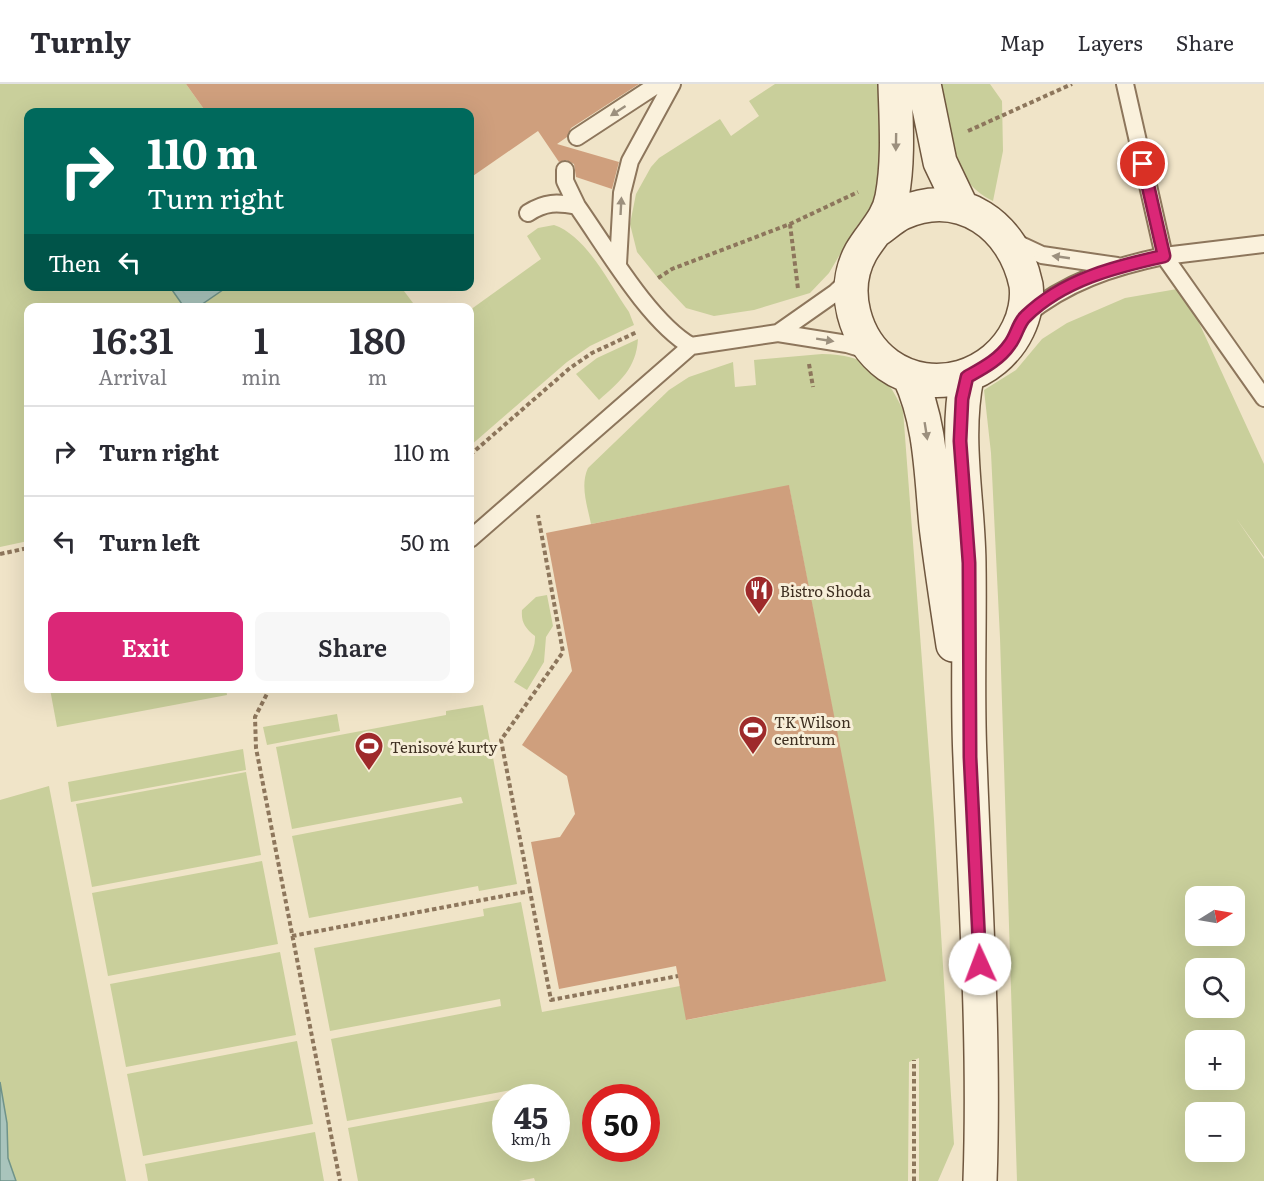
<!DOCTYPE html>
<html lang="en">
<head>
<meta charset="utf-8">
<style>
	:root { --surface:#fff; --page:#f7f7f7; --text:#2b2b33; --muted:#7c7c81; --line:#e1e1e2; --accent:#db2777 }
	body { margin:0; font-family:Literata,serif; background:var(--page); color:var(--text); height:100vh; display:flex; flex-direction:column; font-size:22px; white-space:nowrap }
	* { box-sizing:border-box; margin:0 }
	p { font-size:20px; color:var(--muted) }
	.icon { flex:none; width:33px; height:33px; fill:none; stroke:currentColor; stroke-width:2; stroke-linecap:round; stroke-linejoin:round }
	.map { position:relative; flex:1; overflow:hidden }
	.details { position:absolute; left:24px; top:219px; width:450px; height:390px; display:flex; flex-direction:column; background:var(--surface); border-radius:12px; box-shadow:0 6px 24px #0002 }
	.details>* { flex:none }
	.guide { position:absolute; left:24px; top:24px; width:450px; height:183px; border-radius:12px; box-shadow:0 6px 24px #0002; background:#00695c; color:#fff; overflow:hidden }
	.needle { width:39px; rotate:79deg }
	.tools { position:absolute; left:1185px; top:802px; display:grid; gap:12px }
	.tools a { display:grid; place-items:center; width:60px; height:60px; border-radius:12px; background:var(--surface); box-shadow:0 6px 24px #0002; font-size:30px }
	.speed { position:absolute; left:492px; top:1000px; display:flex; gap:12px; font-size:30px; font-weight:700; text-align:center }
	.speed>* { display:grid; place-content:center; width:78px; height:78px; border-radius:50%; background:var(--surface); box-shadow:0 6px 24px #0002; line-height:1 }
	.speed small { font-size:15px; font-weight:400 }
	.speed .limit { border:9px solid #d22; background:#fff; color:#111 }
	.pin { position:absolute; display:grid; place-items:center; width:51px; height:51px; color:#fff; margin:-26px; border:3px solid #fff; border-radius:50%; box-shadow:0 2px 6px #0007 }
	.me { position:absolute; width:66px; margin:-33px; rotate:358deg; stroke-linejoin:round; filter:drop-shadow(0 0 4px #0008) }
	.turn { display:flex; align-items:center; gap:21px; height:126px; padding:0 24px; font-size:27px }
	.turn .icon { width:78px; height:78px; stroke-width:2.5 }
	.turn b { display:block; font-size:42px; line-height:51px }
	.then { display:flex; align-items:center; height:57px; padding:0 24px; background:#0003; gap:12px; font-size:22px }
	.eta { display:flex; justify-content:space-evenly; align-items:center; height:102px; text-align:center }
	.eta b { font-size:36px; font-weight:600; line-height:42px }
	.button { display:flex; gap:12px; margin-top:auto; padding:12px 24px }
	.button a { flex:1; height:69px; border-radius:12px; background:var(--accent); color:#fff; font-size:24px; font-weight:600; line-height:69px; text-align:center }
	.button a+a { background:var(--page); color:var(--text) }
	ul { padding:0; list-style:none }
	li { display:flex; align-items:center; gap:18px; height:90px; padding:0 24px; border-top:2px solid var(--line) }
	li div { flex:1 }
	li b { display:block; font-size:22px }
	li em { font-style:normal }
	header { display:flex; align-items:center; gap:36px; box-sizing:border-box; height:84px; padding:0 30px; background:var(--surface); border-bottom:2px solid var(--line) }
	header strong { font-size:28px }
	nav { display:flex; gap:33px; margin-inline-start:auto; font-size:21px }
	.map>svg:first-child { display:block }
	.green { fill:#c9cf9b; fill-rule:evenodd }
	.water { fill:#a9c4bc; stroke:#6f938a; stroke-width:1.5 }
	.building { fill:#cf9f7d }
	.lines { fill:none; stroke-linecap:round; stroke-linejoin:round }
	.lane-casing { stroke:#8d765c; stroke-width:20 }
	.secondary-casing { stroke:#6f573f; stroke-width:36 }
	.path { stroke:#8d765c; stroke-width:4; stroke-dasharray:4.5 3; stroke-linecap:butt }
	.lane { stroke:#faf1dc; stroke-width:16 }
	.secondary { stroke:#faf1dc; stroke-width:33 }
	.oneway { fill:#9c907e }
	.route-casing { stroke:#8e194d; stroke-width:15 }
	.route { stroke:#db2777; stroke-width:10 }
	.labels { text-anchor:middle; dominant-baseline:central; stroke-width:6; stroke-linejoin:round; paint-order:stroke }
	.poi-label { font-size:15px; fill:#3d2e20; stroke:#f7eed8; text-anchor:start }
</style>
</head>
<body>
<header>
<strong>Turnly</strong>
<nav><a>Map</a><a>Layers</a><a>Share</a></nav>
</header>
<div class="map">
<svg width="1264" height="1097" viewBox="0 0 1264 1097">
	<rect width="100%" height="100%" fill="#f0e4c8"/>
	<path class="green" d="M0 0H186L206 28H28V202L170 203 184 223 28 224V457L0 463Z
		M775 0H880L884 61 878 115 856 143 829 189 810 209 754 226 714 232 686 224 658 194 637 168 630 140 636 110 651 83 659 74 720 35 731 52 759 32 749 17Z
		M940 0H990L1002 17 1003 67 993 117C947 94 947 46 940 0Z
		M554 141C587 152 610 201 629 228L634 241 590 262 567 278 470 362V226L541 175 527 152 538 144Z
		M227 202 401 203 416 223 198 224Z
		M1183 204 1264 380V473L1236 434 1264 475V1097H1017L1000 554 991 369 984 306 1016 286 1042 255 1067 239 1125 214ZM1196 813H1234V852H1196ZM1196 885H1234V924H1196ZM1196 957H1234V996H1196ZM1196 1029H1234V1068H1196Z
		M638 255C636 285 620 297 599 316L576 290 597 274Z
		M822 270C867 271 884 286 903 326L934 736 954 1060 938 1097H919V974L909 978 908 1097H535L534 1094 519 1097H358L348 1044 518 1012 517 1005 347 1037 331 955 501 922 500 915 330 947 314 864 484 832 483 825 521 818 542 928 680 902 687 936 885 897 789 402 591 440C587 421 580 401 588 384L669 306 689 293 733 278 735 303 756 301 754 276ZM506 1014H556V1065H506ZM596 1014H646V1065H596Z
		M547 511 553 542 546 553 544 578 527 606 514 598C523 583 536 569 535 552 525 544 521 538 522 526L536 513Z
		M226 605 227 611 57 643 50 605Z
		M483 621 517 800 479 807 478 802 309 834 292 752 463 719 461 713 292 745 276 663 446 631V627Z
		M337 630 340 647 267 661 263 643Z
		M243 665 246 686 71 718 68 698Z
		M246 688 261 771 92 803 76 720Z
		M49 702 126 1097H0V716Z
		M262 777 278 860 108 892 92 809Z
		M280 868 296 951 126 983 110 900Z
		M297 957 313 1040 143 1072 127 990Z
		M315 1048 324 1097H148L145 1080Z"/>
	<path class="water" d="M170 203H227L198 223H184Z
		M0 998 7 1039 8 1074 16 1097H0Z"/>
	<path class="building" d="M186 0H639L571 44 567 53 557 60 619 78 612 105 576 93 574 80 566 76 559 78 538 47 470 94V28H206Z
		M789 401 886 897 686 936 676 882 559 905 531 758 560 753 575 730 567 692 522 661 572 587 546 449Z"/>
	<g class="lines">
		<g class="lane-casing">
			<path id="lane" d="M577 53 658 0
				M565 86V97L577 122
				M528 129C545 118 557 118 577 122 606 163 649 238 691 262
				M1012 157 1042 171 1117 182
				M1264 160 1164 172 1264 314
				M618 180 622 109 630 77 672 0
				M1025 232C1066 198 1112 183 1164 172L1125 0
				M778 249 835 209 851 194
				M470 455 691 262 778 249 847 260 870 267"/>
		</g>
		<g class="secondary-casing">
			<path id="secondary" d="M924 0 940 78 962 124
				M876 147C884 142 893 133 902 129 961 103 1014 142 1026 201 1028 216 1024 233 1018 245 995 293 933 313 888 281 854 256 840 206 861 168 872 149 888 136 892 113 899 76 896 37 895 0
				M909 292C931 338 931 391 936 442 941 482 947 522 953 561
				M967 293C954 357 969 419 969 483 970 547 967 611 970 674 975 815 985 956 980 1097"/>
		</g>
		<path class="path" d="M968 47 1072 0
			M790 140 798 205
			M658 194 672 185 790 140 858 108
			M809 280 813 303
			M470 371 570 284 592 269 637 248
			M0 470 28 464
			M270 604 255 633 256 664 340 1097
			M530 807 501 656 563 568 538 431
			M292 852 530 807 551 916 678 892
			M914 1097V976"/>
		<use href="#lane" class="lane"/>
		<use href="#secondary" class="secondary"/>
	</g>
	<defs><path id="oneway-solid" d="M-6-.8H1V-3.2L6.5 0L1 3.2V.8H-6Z" transform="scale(1.5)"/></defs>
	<g class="oneway">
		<use href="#oneway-solid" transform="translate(618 27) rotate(147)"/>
		<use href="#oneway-solid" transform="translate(896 58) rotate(91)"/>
		<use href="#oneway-solid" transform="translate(621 122) rotate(-87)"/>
		<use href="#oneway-solid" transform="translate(1061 173) rotate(-172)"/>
		<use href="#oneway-solid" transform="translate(825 256) rotate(9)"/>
		<use href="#oneway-solid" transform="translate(926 347) rotate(81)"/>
	</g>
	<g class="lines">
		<g class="route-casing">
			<path id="route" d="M980 880 970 673 969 479 960 357 962 315 967 293C983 284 999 276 1010 260 1017 251 1018 239 1026 232 1063 196 1114 183 1164 172L1143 80"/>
		</g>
		<use href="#route" class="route"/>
	</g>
	<defs>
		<g id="restaurant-pin" transform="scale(1.5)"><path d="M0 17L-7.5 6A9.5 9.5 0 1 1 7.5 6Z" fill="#9e2a2b" stroke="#f7eed8"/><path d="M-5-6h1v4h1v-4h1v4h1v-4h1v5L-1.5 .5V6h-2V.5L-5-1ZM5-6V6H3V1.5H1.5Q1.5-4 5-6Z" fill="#fff"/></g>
		<g id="stadium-pin" transform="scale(1.5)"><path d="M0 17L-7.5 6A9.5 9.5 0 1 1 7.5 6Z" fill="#9e2a2b" stroke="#f7eed8"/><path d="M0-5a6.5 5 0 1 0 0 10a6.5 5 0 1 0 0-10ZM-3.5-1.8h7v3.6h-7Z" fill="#fff"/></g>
	</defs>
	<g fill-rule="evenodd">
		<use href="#restaurant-pin" x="759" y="506"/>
		<use href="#stadium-pin" x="753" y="646"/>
		<use href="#stadium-pin" x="369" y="662"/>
	</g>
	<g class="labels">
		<g class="poi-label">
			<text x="780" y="506">Bistro Shoda</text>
			<text x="774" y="637">TK Wilson<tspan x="774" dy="17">centrum</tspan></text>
			<text x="390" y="662">Tenisové kurty</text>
		</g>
	</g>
</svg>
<div class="tools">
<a><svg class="needle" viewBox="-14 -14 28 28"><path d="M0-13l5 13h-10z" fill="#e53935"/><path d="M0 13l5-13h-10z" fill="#7c7c81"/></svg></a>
<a><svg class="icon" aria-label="search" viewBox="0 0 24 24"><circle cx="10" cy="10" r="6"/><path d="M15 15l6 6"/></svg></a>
<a>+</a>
<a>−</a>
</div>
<div class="speed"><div>45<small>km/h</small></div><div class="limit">50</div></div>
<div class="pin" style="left:1143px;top:80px;background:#d93025"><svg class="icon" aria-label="arrive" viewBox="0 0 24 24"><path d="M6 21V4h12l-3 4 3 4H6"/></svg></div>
<svg class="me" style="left:980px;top:880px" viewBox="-20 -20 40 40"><circle r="19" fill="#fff"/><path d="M0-13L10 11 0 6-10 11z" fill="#db2777"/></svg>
<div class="guide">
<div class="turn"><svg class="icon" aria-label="right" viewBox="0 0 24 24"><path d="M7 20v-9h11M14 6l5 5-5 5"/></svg><div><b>110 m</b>Turn right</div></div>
<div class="then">Then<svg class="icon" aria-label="left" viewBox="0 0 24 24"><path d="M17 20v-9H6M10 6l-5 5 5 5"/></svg></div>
</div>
<section class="details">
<div class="eta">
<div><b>16:31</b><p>Arrival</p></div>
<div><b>1</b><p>min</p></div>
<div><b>180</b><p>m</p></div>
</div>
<ul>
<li><svg class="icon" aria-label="right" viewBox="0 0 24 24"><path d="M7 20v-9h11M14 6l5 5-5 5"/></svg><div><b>Turn right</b></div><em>110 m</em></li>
<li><svg class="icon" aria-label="left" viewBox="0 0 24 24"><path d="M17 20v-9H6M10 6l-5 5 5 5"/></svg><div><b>Turn left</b></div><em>50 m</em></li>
</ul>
<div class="button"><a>Exit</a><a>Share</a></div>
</section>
</div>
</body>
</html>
